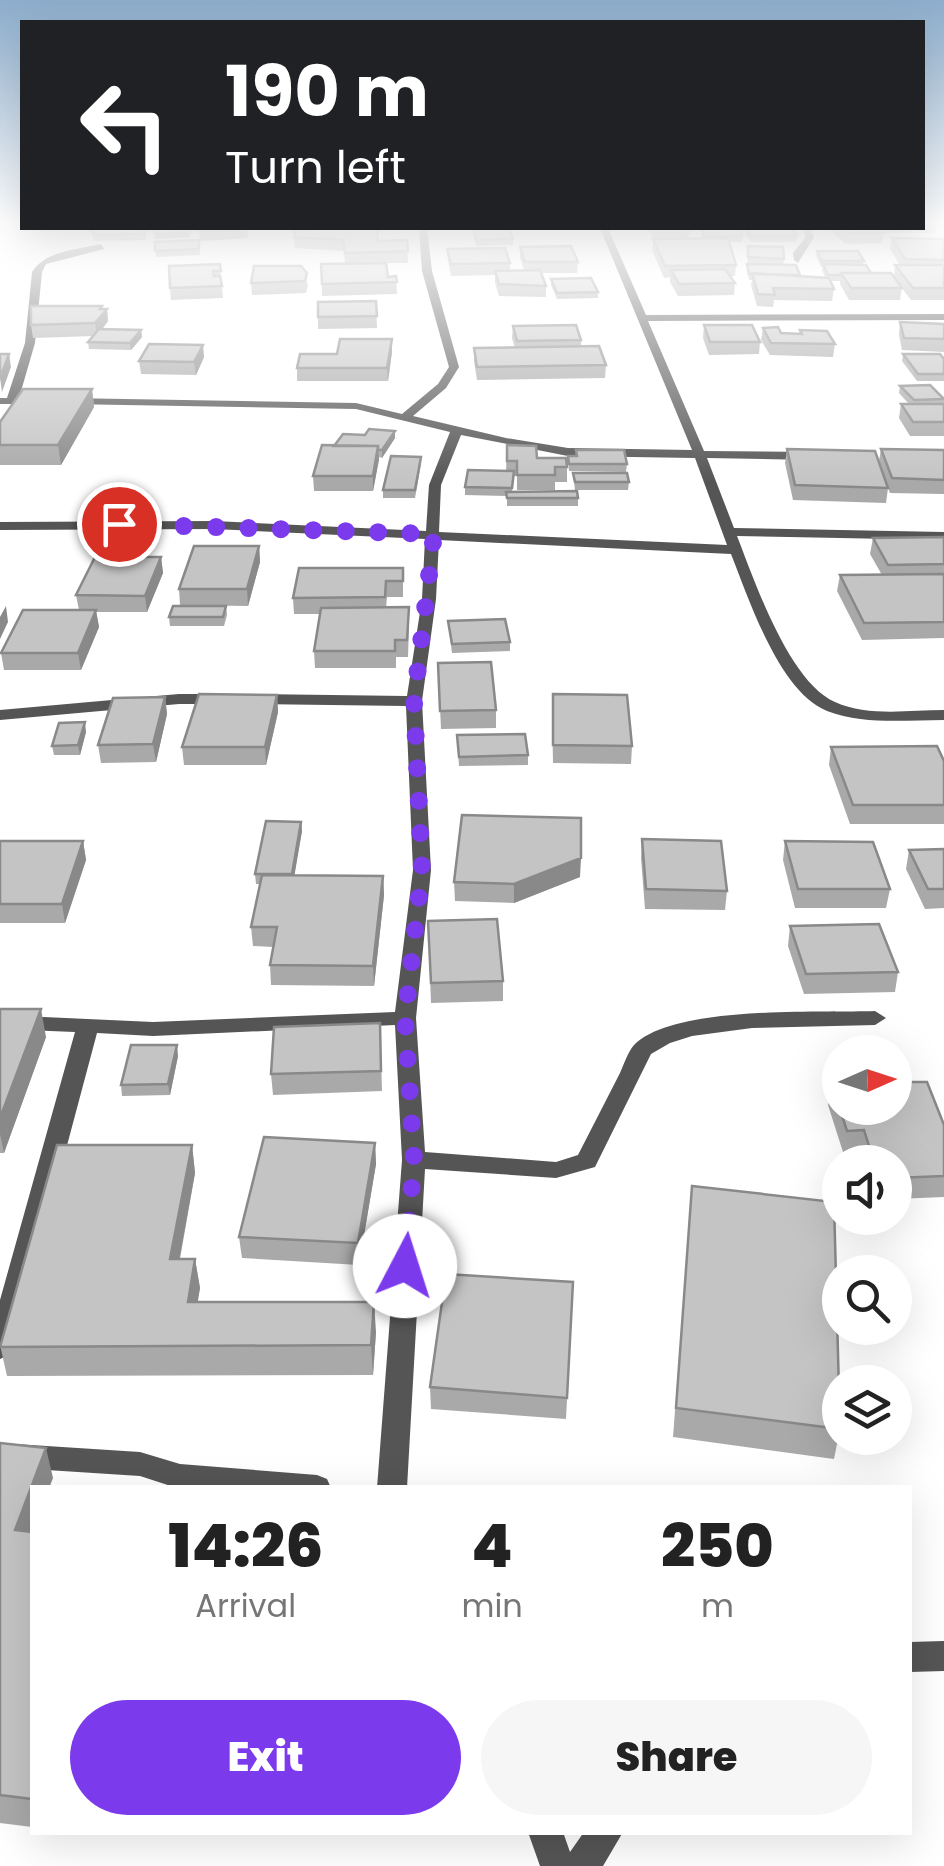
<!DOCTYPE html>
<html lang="en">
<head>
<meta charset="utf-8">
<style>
	:root { --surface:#fff; --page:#f6f6f6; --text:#222; --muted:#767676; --accent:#7c3aed }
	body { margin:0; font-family:Poppins,sans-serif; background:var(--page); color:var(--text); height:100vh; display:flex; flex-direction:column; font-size:38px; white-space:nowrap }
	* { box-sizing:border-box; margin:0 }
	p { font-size:32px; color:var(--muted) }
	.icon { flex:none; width:55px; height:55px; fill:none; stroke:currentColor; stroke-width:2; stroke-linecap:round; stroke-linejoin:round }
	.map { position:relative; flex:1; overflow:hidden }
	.drawer { position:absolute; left:30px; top:1485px; width:882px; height:350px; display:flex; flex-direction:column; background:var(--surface); border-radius:0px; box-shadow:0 10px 40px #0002 }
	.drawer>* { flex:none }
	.hud { position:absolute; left:20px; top:20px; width:905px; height:210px; border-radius:0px; box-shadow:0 10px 40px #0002; background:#202124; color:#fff; overflow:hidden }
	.needle { width:65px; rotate:87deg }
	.tools { position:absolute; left:822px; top:1035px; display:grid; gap:20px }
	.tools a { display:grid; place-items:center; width:90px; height:90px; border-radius:50%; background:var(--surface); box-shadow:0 10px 40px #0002; font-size:50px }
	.pin { position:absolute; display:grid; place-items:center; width:85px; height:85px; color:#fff; margin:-42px; border:5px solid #fff; border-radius:50%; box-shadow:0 2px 10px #0007 }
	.me { position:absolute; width:110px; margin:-55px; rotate:5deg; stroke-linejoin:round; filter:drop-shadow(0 0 8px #0008) }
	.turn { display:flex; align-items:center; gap:35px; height:210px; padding:0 40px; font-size:45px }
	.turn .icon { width:130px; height:130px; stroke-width:2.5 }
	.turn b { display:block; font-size:70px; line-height:85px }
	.eta { display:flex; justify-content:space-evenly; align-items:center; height:170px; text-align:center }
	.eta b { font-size:60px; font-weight:800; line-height:70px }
	.primary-button { display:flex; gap:20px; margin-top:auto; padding:20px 40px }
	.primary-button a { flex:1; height:115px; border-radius:60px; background:var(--accent); color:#fff; font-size:40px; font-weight:800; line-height:115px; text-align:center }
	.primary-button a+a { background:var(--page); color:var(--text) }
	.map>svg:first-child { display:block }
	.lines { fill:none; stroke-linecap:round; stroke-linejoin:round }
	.street { fill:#555; fill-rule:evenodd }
	.wall { fill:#a9a9a9 }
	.shaded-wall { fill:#898989 }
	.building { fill:#c4c4c4; stroke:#898989; stroke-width:2.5 }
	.route { stroke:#7c3aed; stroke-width:18; stroke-dasharray:0 32.4 }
</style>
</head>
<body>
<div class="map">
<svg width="944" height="1866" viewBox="0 0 944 1866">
	<rect width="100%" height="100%" fill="#fff"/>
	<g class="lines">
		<path class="street" d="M419 228H427L432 271 459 367 446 388 413 416 506 438 568 448 692 450 600 228H608L646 315 944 314V320L648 321 704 451 812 452 818 456 812 460 707 458 734 528 944 532V540L737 536C755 582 789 682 835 702 868 717 909 710 944 710V720C905 720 864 725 827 711 779 692 749 599 731 554L439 540 436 599 422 701 431 870 416 1018 425 1152 556 1162 578 1155C592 1128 606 1100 620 1073 624 1064 628 1052 634 1045 673 1005 820 1013 875 1011L886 1018 875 1025 752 1028 692 1036 670 1043 651 1054 595 1167 556 1178 425 1169 407 1488H377L402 1160 395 1025 153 1036 97 1033 13 1348 9 1355 0 1359V1300L75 1032 0 1029V1015L153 1022 395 1012 413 870 406 706 251 704 243 699 251 694 407 696 422 599 425 539 214 529 0 530V522L214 521 426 531 429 485 450 432 356 409 67 404 61 401 67 398 356 403 402 414 438 384 449 367 422 271ZM461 435 568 456 695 458 727 545 439 532 441 485Z
			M802 228H810L814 237 798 263 794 260 793 253 806 237Z
			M101 244 104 249 46 264 42 272 35 343 19 398H38L44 401 38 404H0V398H7L25 343 32 272C46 250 77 250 101 244Z
			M179 694H222L230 699 222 704H179L0 720V710Z
			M0 1443 140 1452 180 1464 317 1475 327 1479 331 1488H177L140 1476 0 1467Z
			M944 1641V1671L910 1672V1642Z
			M528 1832H563L570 1852 584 1832H623L603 1866H540Z"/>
	</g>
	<path class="wall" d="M922 222H937L935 233H884L880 228H922Z
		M144 228 146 240 94 241 91 229Z
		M473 228 513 239V245L476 246Z
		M647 228H690V238H702L701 228 743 236 742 242H729L736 265 735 276H730L735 283 734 295 678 296 670 282V277L664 278 652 250 654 239Z
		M745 228 797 236 796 242H750L745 233Z
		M829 228H878L883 232 882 243 845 244Z
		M294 237 378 241 407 240 408 263H386L388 277 396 276 397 294 322 296 321 264H345L344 251 295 248Z
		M892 238 944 239V300H911L898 283 902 288 900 300H849L840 284V281H831L834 289 832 301 774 300 773 307 757 306 751 285 752 280H749L747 270 748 246 784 259 783 264 800 276 825 277 822 270 823 267H821L816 256 817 251 864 261 863 265 871 273 894 276 895 265H900L890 249Z
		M199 240 200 255 156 257 155 242Z
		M520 247 578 262 577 273H542L546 286V297L499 296 495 283V275L451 276 448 260 447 249 510 263V271L524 270 520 258Z
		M220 264 223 298 171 300 170 288Z
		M301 266 308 285 306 293 252 295 251 283Z
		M551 279 598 292V298L557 299 551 285Z
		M376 301 377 328 318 329V317Z
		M102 309H107L108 321 102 329 141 330 142 337 131 350 89 349 88 342 94 336 33 338 31 325Z
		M900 322 944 324V352L902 350 899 335Z
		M704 325 760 342 759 354 709 355 703 338Z
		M513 326 581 340V347L606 365 605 378 477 380 474 361V348H515L512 338Z
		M763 328 781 333 799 334 800 330 835 344 833 357 770 355 761 340Z
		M392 352 388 381H297V368L337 354Z
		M903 354 944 359V381H917L902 361Z
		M204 357 196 375 141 374 139 361Z
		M900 386 944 399V436H910L899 418 901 404H909L899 393Z
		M92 389 94 407 61 465H0V422Z
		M395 431V438L382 458 379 457 373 491H314L313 476 334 446Z
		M507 445 537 458 567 467V482H555V490H517V476H513L512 492 578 498V506H507V496L465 495V487L506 471Z
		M787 449 879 461 881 449 944 450V494L890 493 888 488 886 503 793 500 785 463Z
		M568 456 627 464 626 472 569 471Z
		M421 464 415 498H383V490Z
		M573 473 629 482 628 490H575Z
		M944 537V638L862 640 837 591 840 575H882L870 554 873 538Z
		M259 546 260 562 248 606 180 605 179 589Z
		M161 557 163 573 147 612H96L99 627 81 670H4L1 653 79 610 76 595Z
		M403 568V597H387L386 608 409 624 408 657H396V668H315L314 651 320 614H294L293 598Z
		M226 606 227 615 224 626H170L169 617Z
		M448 621 510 642V651L452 653Z
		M438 663 496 710V728L441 729Z
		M277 695 278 712 266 765H184L182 747Z
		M165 697 167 714 156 762 101 763 98 745Z
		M552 711 632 746 631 764 553 763Z
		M86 732 80 755H54L52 746Z
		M457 735 528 755V765L459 766Z
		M831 747 944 761V824H850L829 765Z
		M301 822 302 831 294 875 383 876 384 895 374 986 271 985 270 965 273 947 253 946 251 927 260 884H256L255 874Z
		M642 839 727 891 725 910 645 909 641 858Z
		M0 841H83L86 860 65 923H0Z
		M785 841 890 889 886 908H795L783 860Z
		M944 849V908L925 909 906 869 909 850Z
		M580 877 514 903 455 901 454 882Z
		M428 921 503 981V1001L431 1003Z
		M790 926 898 972 895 992 804 994 788 946Z
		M0 1009 46 1037 4 1153H0Z
		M380 1023 382 1091 273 1095 271 1074Z
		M178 1056 170 1095 122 1096 121 1085Z
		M832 1084 944 1125V1197L895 1199V1162H863L860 1151 843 1152 828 1105Z
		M375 1143 376 1164 359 1265 242 1258 239 1237Z
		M192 1145 195 1173 180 1259H195L200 1288 197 1302 376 1332 373 1375 7 1376 0 1345Z
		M692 1186 840 1429 834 1459 673 1437Z
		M573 1282 566 1419 431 1409 430 1387Z
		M0 1443 53 1478 32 1488V1827L0 1823Z"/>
	<path class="shaded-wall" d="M247 228 248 238 200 241 199 230Z
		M190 232V237L155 239V234Z
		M102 306 103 314 107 309 108 321 97 336 95 323Z
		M141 330 142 337 131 350 130 343Z
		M392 339V352L388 381 387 368Z
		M203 345 204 357 196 375 194 362Z
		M9 354 11 367 2 392 0 378Z
		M92 389 94 407 61 465 58 445Z
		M395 431V438L382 458V450Z
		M378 446 379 460 373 491V476Z
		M259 546 260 562 248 606 247 589Z
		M161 557 163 573 147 612 145 596Z
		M6 606 8 622 0 639V617Z
		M96 610 99 627 81 670 78 653Z
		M277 695 278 712 266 765 265 747Z
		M165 697 167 714 156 762 153 744Z
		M85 722 86 732 80 755 78 745Z
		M301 822 302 831 293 884 292 874Z
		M83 841 86 860 65 923 62 904Z
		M581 858 580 877 514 903V884Z
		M383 876 384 895 374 986 373 966Z
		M41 1009 46 1037 4 1153 0 1134V1118Z
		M177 1045 178 1056 170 1095 168 1084Z
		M375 1143 376 1164 359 1265 358 1243Z
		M192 1145 195 1173 174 1288 170 1259Z
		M195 1259 200 1288 193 1332 188 1302Z
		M374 1302 376 1332 373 1375 371 1345Z
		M46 1448 53 1478 49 1488H32V1533L15 1530Z"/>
	<path class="building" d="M118 228H144L145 234 94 235 91 229Z
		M153 228H188L190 232 155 234Z
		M198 228H242L199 230Z
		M377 228 378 241 407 240 408 251 345 253 343 240 294 237 295 229Z
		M473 228H509L513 239 476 240Z
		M701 228H740L743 236H704Z
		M746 228H792L797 236H750Z
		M841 228H878L883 232 846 233Z
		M728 238 736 265 665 266 653 239Z
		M892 238 944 239V260L905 259Z
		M199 240V249L155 251V242Z
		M571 246 578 262H525L520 247Z
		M748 246 783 247 784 259 748 257Z
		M505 248 510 263 451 264 447 249Z
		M817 251H858L864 261H822Z
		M386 263 388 277 396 276 397 282 322 284 321 264Z
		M220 264 221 271H213L214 276H220L222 286 170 288 169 266Z
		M747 264 796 265 800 275 749 274Z
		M823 264 866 265 871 273H841V275H828Z
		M895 265H944V288H913Z
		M254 266H301L307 273 305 281 251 283Z
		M725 269 735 283 679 284 671 270Z
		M540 270 546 286 499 284 495 271Z
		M752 273 829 278 834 289 773 288 775 295 758 294Z
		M841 273H891L902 288H851Z
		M591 278 598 292 557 293 551 279Z
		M376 301 377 316 318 317V302Z
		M31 306H102L100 309H107L95 323 31 325Z
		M900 322 944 324V339L904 338Z
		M576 325 581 340 517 341 513 326Z
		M704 325H752L760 342H710Z
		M778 327 781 333 802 334 800 330 827 331 835 344 771 343 763 328Z
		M99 329 141 330 130 343 88 342Z
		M340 339H392L387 368H297L300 354H337Z
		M149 344 203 345 194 362 139 361Z
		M599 346 606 365 477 367 474 348Z
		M0 354H9L0 378Z
		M903 354H940L944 359V374H918Z
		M930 385 944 399 914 400 900 386Z
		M23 389H92L58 445H0V422Z
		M901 404H944V422H913Z
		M369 429 395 431 382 450H378V446H334L343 434 365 435Z
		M322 445 378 446 373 476H313Z
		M507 445 536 446 537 458H566L567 467H555V475H517V461H507Z
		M787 449 875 451 888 488 795 485Z
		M881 449 944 450V480L892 478Z
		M576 450H624L627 464H569L568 456H577Z
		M391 456 421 457 415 490H383Z
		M468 470 514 471 512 488 465 487Z
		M573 473H627L629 482H575Z
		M577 491 578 498H507L506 492Z
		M944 537V564L888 565 873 538Z
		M194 546H259L247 589H179Z
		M95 557H161L145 596 76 595Z
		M299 568H403V581H386L385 597 293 598Z
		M944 574V622L864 623 840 575Z
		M173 606H226L223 617H169Z
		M409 607 407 640H395V651H314L321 608Z
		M23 610H96L78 653H1Z
		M505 619 510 642 452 644 448 621Z
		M491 662 496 710 440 711 438 663Z
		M199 694 277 695 265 747H182Z
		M553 694 627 695 632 746 553 745Z
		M165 697 153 744 98 745 113 698Z
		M85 722 78 745 52 746 59 723Z
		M525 734 528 755 459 757 457 735Z
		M937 746 944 761V805H853L831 747Z
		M462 815 581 818V858L514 884 454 882Z
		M266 821 301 822 292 874H255Z
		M642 839 721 841 727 891 646 889Z
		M0 841H83L62 904H0Z
		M785 841 873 842 890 889H798Z
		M944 849V889H928L909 850Z
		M262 875 383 876 373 966 270 965 277 927H251Z
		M497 919 503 981 431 983 428 921Z
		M879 924 898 972 806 974 790 926Z
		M0 1009H41L0 1118Z
		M380 1023 381 1071 271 1074 274 1027Z
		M131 1045H177L168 1084 121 1085Z
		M895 1082H927L944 1125V1176L895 1178V1162H874L864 1130 847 1131 832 1084H840V1108H895Z
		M264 1137 375 1143 358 1243 239 1237Z
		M57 1145H192L170 1259H195L188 1302H374L371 1345 0 1347Z
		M692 1186 834 1202 840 1429 676 1408Z
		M446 1274 573 1282 567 1398 430 1387Z
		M0 1443 46 1448 15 1530 32 1532V1799L0 1795Z"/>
	<linearGradient id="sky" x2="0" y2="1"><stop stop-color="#8cadcc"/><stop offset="0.46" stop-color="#fff"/><stop offset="1" stop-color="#fff" stop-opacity="0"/></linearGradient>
	<rect width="944" height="483" fill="url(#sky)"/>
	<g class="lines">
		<path class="route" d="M119 524 434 534 414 701 422 870 405 1018 414 1160 405 1266"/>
	</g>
</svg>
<div class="tools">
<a><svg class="needle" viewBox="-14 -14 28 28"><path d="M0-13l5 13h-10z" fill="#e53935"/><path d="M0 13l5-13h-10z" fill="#767676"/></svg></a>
<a><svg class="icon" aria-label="sound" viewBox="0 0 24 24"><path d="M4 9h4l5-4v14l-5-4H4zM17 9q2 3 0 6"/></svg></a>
<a><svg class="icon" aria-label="search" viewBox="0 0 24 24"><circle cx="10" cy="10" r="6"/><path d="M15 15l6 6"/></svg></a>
<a><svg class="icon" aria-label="layers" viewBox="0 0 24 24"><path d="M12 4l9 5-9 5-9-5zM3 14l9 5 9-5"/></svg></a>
</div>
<div class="pin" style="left:119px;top:524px;background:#d93025"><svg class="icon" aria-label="arrive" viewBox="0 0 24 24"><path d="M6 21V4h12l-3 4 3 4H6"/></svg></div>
<svg class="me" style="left:405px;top:1266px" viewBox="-20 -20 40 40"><circle r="19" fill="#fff"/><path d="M0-13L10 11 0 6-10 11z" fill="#7c3aed"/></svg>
<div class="hud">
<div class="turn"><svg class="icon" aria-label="left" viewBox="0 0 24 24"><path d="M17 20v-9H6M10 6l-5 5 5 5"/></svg><div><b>190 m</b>Turn left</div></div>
</div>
<section class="drawer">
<div class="eta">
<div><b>14:26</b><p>Arrival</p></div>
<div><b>4</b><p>min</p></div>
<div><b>250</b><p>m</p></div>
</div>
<div class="primary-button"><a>Exit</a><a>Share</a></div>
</section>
</div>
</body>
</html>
